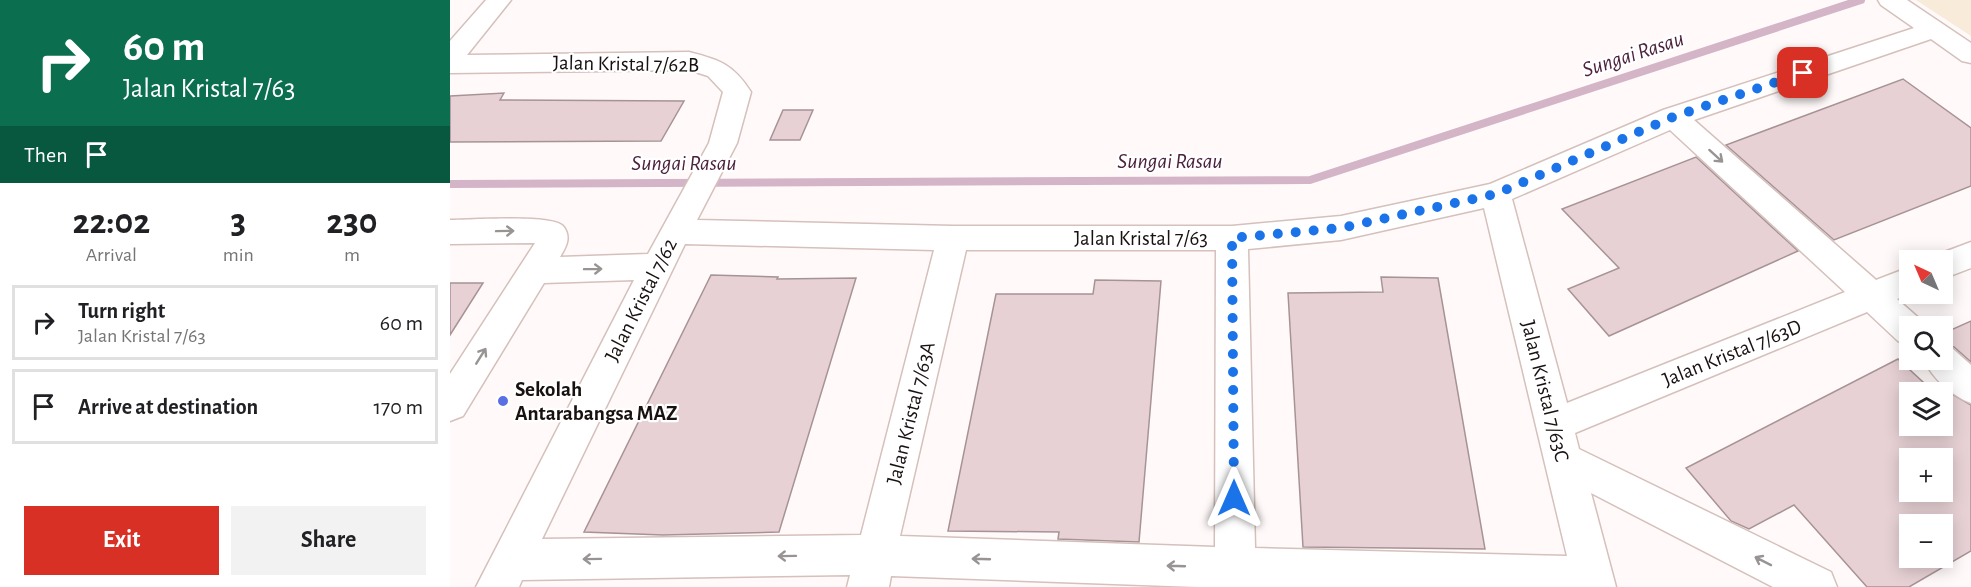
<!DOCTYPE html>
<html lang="en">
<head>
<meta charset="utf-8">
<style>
	:root { --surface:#fff; --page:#f2f2f2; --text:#202124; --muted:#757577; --line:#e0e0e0; --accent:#d93025 }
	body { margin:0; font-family:"Alegreya Sans",sans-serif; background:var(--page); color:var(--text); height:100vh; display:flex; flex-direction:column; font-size:22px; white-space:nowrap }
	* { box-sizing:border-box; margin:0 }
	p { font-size:20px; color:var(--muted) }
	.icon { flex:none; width:33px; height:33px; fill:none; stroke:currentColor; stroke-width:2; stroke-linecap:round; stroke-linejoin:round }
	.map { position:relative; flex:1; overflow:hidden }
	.details { display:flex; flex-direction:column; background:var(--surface); width:450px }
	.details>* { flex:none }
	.guide { background:#0b6e4f; color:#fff; overflow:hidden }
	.needle { width:39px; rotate:316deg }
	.fabs { position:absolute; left:1449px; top:250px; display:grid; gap:12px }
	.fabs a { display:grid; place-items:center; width:54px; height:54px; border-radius:0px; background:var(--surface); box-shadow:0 3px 15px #0003; font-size:30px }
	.pin { position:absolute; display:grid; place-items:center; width:51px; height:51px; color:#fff; margin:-26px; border-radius:12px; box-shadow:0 3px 9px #0006 }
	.me { position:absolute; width:66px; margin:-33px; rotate:0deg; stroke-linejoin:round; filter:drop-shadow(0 0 4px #0008) }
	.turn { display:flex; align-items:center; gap:21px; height:126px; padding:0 24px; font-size:27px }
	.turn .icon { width:78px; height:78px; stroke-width:2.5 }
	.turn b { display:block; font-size:42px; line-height:51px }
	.then { display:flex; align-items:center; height:57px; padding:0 24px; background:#0003; gap:12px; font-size:22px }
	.eta { display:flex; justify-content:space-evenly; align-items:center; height:102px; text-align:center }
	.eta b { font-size:36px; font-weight:600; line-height:42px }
	.primary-button { display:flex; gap:12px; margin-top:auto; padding:12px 24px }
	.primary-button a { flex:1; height:69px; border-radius:0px; background:var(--accent); color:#fff; font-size:24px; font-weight:600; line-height:69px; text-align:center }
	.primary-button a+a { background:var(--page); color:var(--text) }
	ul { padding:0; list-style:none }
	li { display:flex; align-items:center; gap:18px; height:75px; margin:0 12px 9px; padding:0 12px; border:3px solid var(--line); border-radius:0px }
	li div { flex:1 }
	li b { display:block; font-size:22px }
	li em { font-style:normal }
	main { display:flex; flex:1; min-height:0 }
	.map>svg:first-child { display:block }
	.green { fill:#f8ebd9 }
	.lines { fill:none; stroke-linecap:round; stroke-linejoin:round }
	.stream { stroke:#d4b5c7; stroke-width:8 }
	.building { fill:#e7d1d5; stroke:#a79396; stroke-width:1.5; fill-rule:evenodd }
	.minor-casing { stroke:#d5c0bc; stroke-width:3 }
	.minor { fill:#fff; fill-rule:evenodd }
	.oneway { stroke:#979493 }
	.route { stroke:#1a73e8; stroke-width:10; stroke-dasharray:0 18 }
	.poi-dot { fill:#5b6fe5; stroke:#fff; stroke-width:2 }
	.labels { text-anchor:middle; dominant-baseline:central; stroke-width:4.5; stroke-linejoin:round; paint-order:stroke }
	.street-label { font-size:21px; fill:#181110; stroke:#fff }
	.poi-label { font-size:21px; font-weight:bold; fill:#181110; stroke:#fff; text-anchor:start }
	.water-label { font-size:22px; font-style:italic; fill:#4c223d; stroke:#fff }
</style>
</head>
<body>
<main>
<section class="details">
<div class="guide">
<div class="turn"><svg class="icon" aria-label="right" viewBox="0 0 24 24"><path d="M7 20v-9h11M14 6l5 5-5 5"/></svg><div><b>60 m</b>Jalan Kristal 7/63</div></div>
<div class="then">Then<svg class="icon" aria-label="arrive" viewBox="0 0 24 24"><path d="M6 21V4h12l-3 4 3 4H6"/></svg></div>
</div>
<div class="eta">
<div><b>22:02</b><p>Arrival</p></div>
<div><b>3</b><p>min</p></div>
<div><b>230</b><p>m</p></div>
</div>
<ul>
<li><svg class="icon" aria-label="right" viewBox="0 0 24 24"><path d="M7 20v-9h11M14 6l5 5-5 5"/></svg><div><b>Turn right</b><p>Jalan Kristal 7/63</p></div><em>60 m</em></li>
<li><svg class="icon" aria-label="arrive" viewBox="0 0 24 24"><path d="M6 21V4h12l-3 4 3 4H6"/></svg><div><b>Arrive at destination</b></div><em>170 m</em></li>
</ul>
<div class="primary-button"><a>Exit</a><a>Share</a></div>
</section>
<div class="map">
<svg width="1521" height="587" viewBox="0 0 1521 587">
	<rect width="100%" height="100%" fill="#fffaf9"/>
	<path class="green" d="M1466 0H1521V36Z"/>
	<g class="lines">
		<path class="stream" d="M0 184 860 180 1411 0"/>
	</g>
	<path class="building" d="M1453 79 1521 128V186L1384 240 1276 145Z
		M54 93 50 100 234 101 211 141 0 142V96Z
		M333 110H363L350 140H320Z
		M1246 157 1348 251 1159 336 1118 289 1169 268 1112 209Z
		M261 275 328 277 327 279 406 278 329 532 213 535 134 532Z
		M931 277 988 278 1035 549 853 547 838 293 933 292Z
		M645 280 711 281 689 542 608 539 609 532 498 531 546 294H643Z
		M0 283H33L0 335Z
		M1521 321V362L1504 347 1492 344V334Z
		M1448 359 1485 393H1460V426H1492V388L1521 405V551L1459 587H1417L1344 505 1299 529 1281 521 1236 468ZM1460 459H1492V492H1460ZM1460 525H1492V558H1460Z"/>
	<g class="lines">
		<g class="minor-casing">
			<path id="minor" d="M36 0H61L17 55 239 52C270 60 283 64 301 92L287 143 247 220 503 226H782L891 216 1040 184 1213 110 1464 28 1431 5 1428 0H1457L1521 43V63L1512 61 1481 39 1244 120 1426 280 1460 267V294L1447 299 1472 321 1475 327H1460V345L1448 341 1417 312 1125 433 1129 449 1381 572 1387 587H1323L1141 493 1166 587H747L441 576 439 587H397L400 575 72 580 69 587H26L184 280 94 283 13 416 0 421V374L85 243 0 244V220C19 220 102 214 113 226 122 237 116 247 110 257L198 254 259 143 273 92 258 76 239 70 0 73V41ZM1220 130 1395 292 1117 403 1062 199ZM1034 208 1117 556 805 548 798 249 891 240ZM235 244 484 250 411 535 92 539ZM516 250H766L765 547 450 536Z
				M1521 242V268L1492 279V261H1479L1481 257Z
				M1492 346 1503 349 1521 365V403C1502 396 1482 378 1474 360H1492Z"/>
		</g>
		<use href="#minor" class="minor"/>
	</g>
	<defs><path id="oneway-shaft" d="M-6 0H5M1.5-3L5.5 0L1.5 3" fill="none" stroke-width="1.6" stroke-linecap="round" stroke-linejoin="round" transform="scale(1.5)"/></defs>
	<g class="oneway">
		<use href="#oneway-shaft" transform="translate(1266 156) rotate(42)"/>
		<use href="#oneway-shaft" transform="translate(55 231) rotate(-1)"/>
		<use href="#oneway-shaft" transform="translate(143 269) rotate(-1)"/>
		<use href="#oneway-shaft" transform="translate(31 356) rotate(-58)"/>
		<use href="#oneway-shaft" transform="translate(337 556) rotate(179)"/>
		<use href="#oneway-shaft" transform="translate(142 559) rotate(179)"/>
		<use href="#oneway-shaft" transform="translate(531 559) rotate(-178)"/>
		<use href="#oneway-shaft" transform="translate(1313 561) rotate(-153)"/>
		<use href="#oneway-shaft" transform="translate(726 566) rotate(-178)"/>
	</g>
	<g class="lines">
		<path class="route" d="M784 498 782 238 891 228 1046 194 1223 117 1353 73"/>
	</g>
	<circle class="poi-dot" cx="53" cy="401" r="6"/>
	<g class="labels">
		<g class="street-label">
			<text transform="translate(176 64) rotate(1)">Jalan Kristal 7/62B</text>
			<text x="691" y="238">Jalan Kristal 7/63</text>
			<text transform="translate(191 300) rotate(-63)">Jalan Kristal 7/62</text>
			<text transform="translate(1282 353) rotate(-22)">Jalan Kristal 7/63D</text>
			<text transform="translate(1095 391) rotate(76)">Jalan Kristal 7/63C</text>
			<text transform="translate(461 413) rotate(-76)">Jalan Kristal 7/63A</text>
		</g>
		<g class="poi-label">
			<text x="65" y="389">Sekolah<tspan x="65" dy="24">Antarabangsa MAZ</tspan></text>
		</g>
		<g class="water-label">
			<text transform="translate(1183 54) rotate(-18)">Sungai Rasau</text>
			<text x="720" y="161">Sungai Rasau</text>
			<text x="234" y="163">Sungai Rasau</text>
		</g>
	</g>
</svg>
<div class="fabs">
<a><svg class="needle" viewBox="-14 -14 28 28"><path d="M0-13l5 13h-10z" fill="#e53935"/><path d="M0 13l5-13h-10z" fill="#757577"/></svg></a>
<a><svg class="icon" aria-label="search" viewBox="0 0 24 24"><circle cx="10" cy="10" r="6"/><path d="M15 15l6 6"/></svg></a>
<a><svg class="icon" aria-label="layers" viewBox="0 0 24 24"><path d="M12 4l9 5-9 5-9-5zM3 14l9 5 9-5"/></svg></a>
<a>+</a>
<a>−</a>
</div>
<div class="pin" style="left:1353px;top:73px;background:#d93025"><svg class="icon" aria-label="arrive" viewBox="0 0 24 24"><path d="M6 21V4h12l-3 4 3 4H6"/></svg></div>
<svg class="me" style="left:784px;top:498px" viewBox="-20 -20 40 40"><path d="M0-17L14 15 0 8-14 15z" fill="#1a73e8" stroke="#fff" stroke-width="4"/></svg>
</div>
</main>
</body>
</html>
